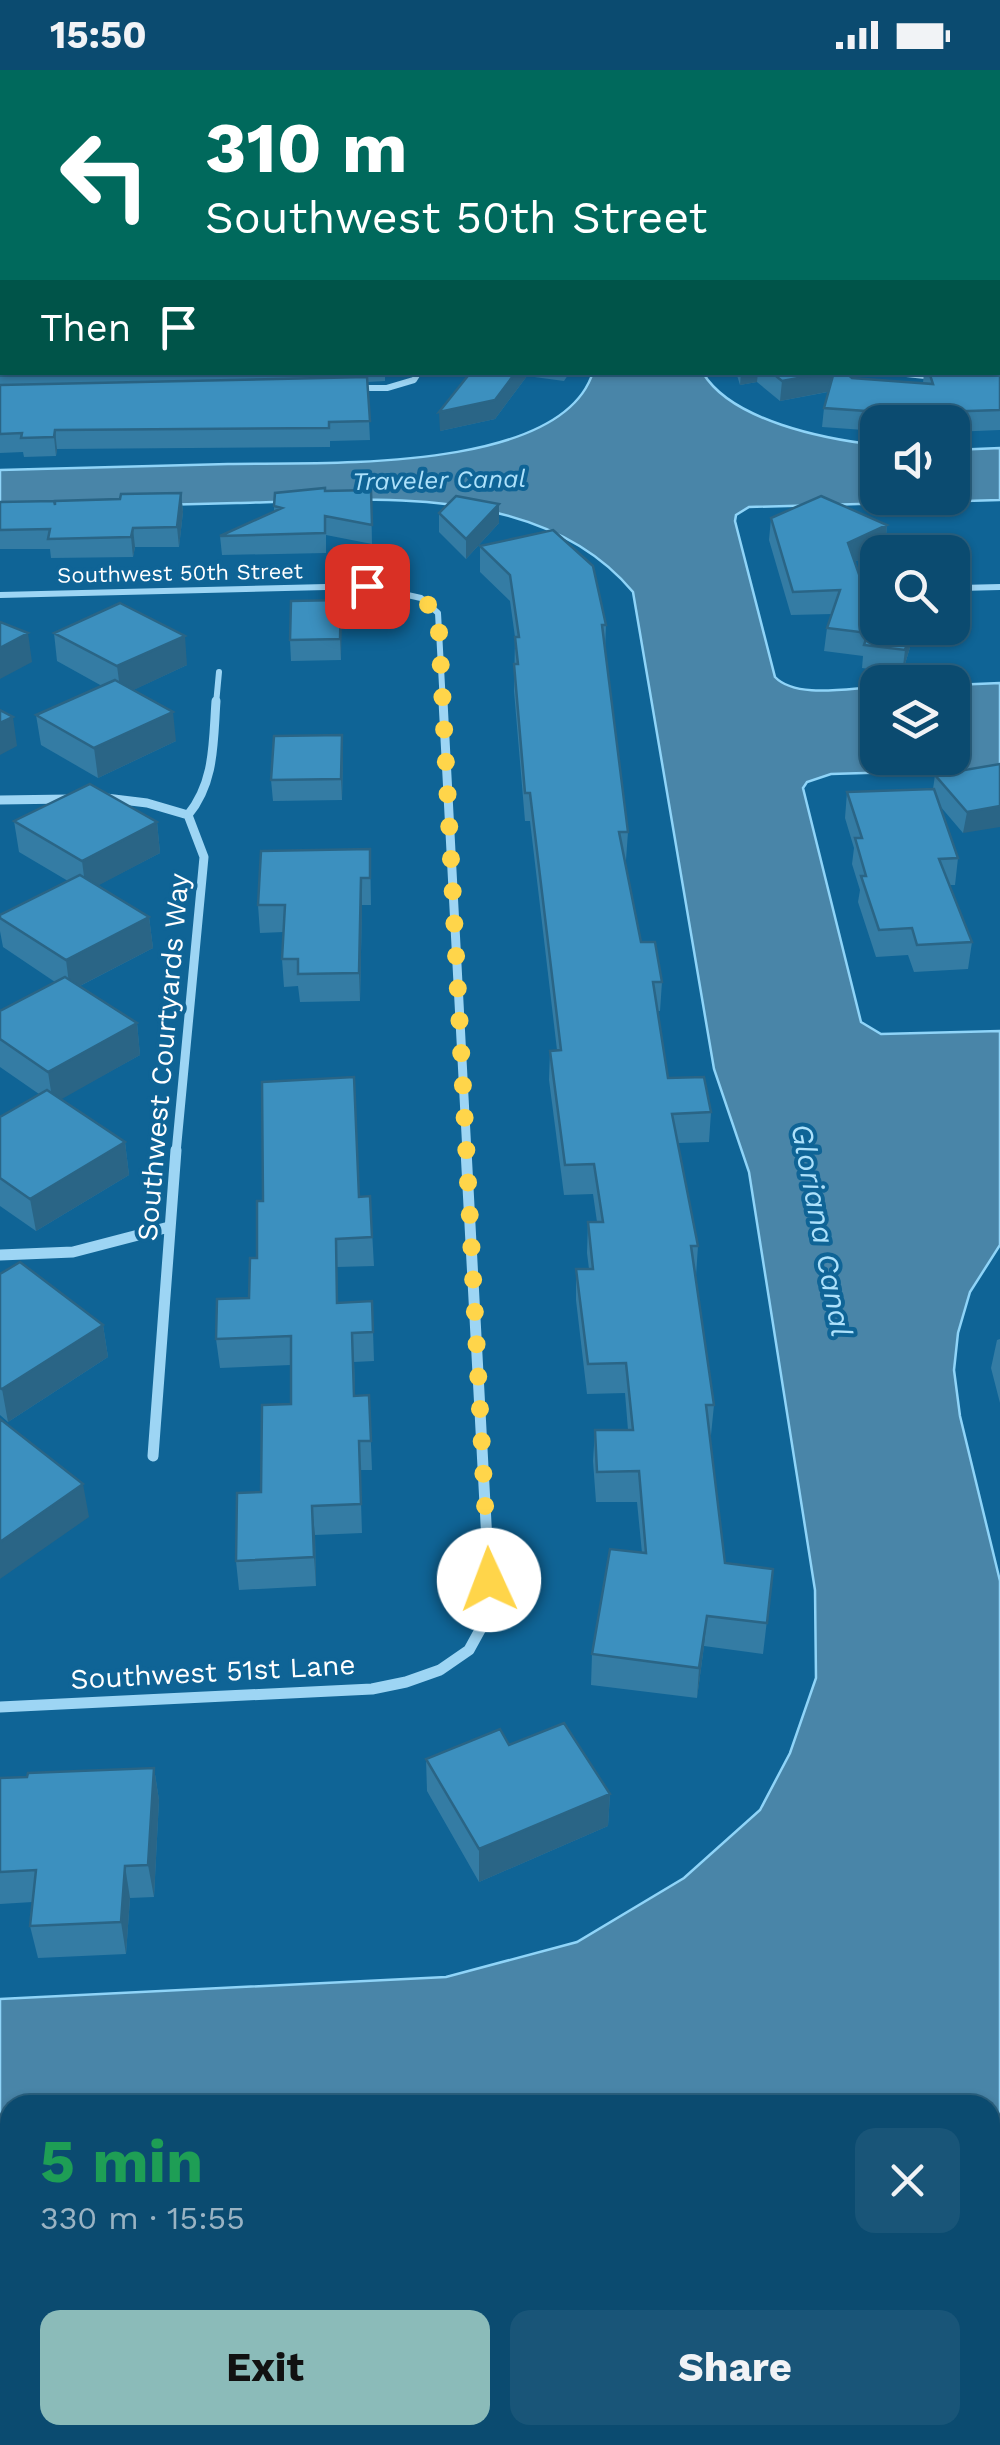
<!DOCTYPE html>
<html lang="en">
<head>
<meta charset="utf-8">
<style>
	:root { --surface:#0b4b70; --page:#195578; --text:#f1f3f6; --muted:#9ab3c3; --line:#2b6383; --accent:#8bbbb9 }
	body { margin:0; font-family:"Work Sans",sans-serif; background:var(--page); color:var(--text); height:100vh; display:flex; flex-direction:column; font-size:38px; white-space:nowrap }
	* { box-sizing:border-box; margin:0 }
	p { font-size:32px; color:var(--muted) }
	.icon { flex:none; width:55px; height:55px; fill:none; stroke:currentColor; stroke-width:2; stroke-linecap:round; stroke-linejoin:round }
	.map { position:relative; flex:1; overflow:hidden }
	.drawer { position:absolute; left:0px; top:2025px; width:1000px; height:350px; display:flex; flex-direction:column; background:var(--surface); border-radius:30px 30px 0 0; box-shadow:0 2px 8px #0004,0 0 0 2px var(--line) }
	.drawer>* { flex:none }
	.top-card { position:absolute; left:0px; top:0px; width:1000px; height:305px; box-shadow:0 2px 8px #0004,0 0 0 2px var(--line); background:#00695c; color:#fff; overflow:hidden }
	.controls { position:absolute; left:860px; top:335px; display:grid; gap:20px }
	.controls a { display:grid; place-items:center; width:110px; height:110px; border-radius:20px; background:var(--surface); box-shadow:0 2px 8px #0004,0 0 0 2px var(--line); font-size:50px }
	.pin { position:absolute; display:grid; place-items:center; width:85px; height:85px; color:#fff; margin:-42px; border-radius:20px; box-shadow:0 5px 15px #0006 }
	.me { position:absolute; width:110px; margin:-55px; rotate:358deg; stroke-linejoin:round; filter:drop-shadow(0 0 8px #0008) }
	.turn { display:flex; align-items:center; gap:35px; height:210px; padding:0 40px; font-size:45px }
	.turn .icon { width:130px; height:130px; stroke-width:2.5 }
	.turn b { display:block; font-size:70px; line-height:85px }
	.then { display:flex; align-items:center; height:95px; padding:0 40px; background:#0003; gap:20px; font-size:38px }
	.round { display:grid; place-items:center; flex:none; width:105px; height:105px; border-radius:20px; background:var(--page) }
	.summary { display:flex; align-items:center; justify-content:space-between; height:170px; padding:0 40px }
	h1 { font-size:60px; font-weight:700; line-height:75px; color:#1e9e55 }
	.primary-button { display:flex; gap:20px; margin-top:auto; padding:20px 40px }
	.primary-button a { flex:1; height:115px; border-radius:20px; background:var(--accent); color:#111; font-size:40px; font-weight:700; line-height:115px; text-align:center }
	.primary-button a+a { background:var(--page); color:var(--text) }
	.status { display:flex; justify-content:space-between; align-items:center; height:70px; padding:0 50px; background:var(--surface); direction:ltr }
	.status svg { height:28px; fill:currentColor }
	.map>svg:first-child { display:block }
	.water { fill:#4985a8; stroke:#8fd4f8; stroke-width:2.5 }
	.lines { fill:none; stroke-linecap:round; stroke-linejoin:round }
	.street-far2 { stroke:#9dd5f4; stroke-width:6 }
	.street-far1 { stroke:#9dd5f4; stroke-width:9 }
	.street { stroke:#9dd5f4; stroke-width:11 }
	.wall { fill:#347ca4 }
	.shaded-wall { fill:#2a6586 }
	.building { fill:#3c90bf; stroke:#2a6586; stroke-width:2.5 }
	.route { stroke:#ffd54a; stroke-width:18; stroke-dasharray:0 32.4 }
	.labels { text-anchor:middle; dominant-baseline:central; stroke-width:8; stroke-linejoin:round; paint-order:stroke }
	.far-street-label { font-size:22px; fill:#fff; stroke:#0f6496 }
	.far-water-label { font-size:25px; font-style:italic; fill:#ade1fb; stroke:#0f6496 }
	.street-label { font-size:28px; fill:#fff; stroke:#0f6496 }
	.water-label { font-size:30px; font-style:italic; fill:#ade1fb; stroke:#0f6496 }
</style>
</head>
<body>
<div class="status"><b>15:50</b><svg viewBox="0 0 49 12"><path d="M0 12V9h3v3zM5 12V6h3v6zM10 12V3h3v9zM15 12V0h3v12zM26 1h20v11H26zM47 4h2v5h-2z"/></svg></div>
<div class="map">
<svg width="1000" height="2375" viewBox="0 0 1000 2375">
	<rect width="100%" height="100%" fill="#0f6496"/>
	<path class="water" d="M593 302 703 303C732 351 825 369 877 375L878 428H952L953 380 1000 378V430L749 437 736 445 735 451 775 607C796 629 849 618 877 617L878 688H952L953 615 1000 613V699L831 704 807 712 803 718 861 952 881 964 1000 961V1175L970 1222 958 1263 954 1300 960 1346 1000 1511V2375H887L879 2365H990V2035H10V2158H0V1929L446 1907 577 1872 684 1808 760 1740 790 1683 816 1608 815 1520 749 1102 714 999 633 522C540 410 367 430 237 433 158 435 79 437 0 439V400C76 398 152 396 228 394 315 392 561 405 593 302Z"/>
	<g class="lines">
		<path class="street-far2" d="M888 302 934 307
			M355 318H387L414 310 419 302
			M960 518 1000 517
			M0 525 367 516 421 528 438 543 443 634
			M216 634 219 602"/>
		<path class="street-far1" d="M443 631 467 1083
			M106 728 147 733 188 745
			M0 730 69 729
			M188 745C215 712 213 673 216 631
			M176 1083 204 787 188 745"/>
		<path class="street" d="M0 1185 73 1182 169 1157
			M153 1386 176 1080
			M0 1637 372 1619 406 1612 440 1600 469 1580 486 1549 489 1509 466 1080"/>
	</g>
	<path class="wall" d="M0 0H111V2H2V302H385V311L367 312 370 370 330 371V377L57 379 56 386 24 387 23 382 0 383Z
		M867 0H996L1000 6V39H998V2H869Z
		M998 77 1000 81V360L952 362V352H878V361L822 357 824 338 828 322 780 331 757 312 740 315 736 302H845L852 308 923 313 924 302H998Z
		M471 302H570L564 311 527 306 495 349 440 361Z
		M371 420 372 474 326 465V483L222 485 220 466 274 441V436L325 421Z
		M181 423 183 442 179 477H135L133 487 51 488 50 479H0V432L120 429Z
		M439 443 499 453 466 489 439 462Z
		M771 448 887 455 885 478 854 492 874 547 914 564 902 604 862 598 863 586 824 581 827 558 832 544 791 545 769 470Z
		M480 476 606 555 605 581 628 762 626 790H625L641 872 662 912 660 941H658L668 1008 711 1042 709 1072 678 1073 698 1176 696 1206 714 1335 711 1365H710L725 1493 773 1499 763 1584 704 1576 697 1628 591 1615 592 1584 642 1483 637 1432H596L593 1391 595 1360H628L625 1323 587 1324 576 1230V1199H589L587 1183 588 1152H597L593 1124 564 1125 549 1010 550 981 557 980 530 751H525L514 621 515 567 510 531 480 502Z
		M341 530V590L291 591 290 570Z
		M54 563 187 595 133 620 176 671 98 708 41 675 36 645 102 616 57 591Z
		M343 686 342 730 273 731 271 710Z
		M1000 694 963 763 940 736 958 788 955 815H950L972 872 968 899 914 902 908 885 876 887 858 832 860 820 852 794 854 778 845 748 847 722 933 719 935 705Z
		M14 751 157 752 160 783 98 815 149 847 153 878 80 916 137 953 140 985 60 1029 125 1072 129 1105 36 1161 0 1136V1047L39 1024 0 997V941L55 912 3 877 0 861V845L68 811 19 782Z
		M370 779 371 835H362L360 931 300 932 298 916 284 917 282 889 284 862 260 863 258 835Z
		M370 1126 374 1196 337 1197 338 1233 372 1231 374 1291 354 1292 355 1326 369 1325 372 1400H360L362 1463 315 1465 316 1516 239 1520 236 1491 291 1334V1295L220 1298 216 1269 249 1228 257 1188 359 1127Z
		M0 1204 103 1255 108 1287 8 1352 0 1345Z
		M1000 1269V1333L991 1298 997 1270Z
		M509 1675 610 1724 608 1756 479 1812 427 1721 426 1689Z
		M154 1698 159 1730 154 1827 130 1828 126 1884 38 1888 30 1856 33 1832 0 1834V1708Z
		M0 2210H10V2361H0Z
		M64 2365H467L468 2375H65Z
		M521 2365H763L762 2375H520Z"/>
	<path class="shaded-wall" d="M516 302H527V306L495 349 440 361 439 342Z
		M741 302H758L757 312 740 315Z
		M834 302 832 321 780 331 782 311Z
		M55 360 57 379 56 386 54 367Z
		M181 423 183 442 179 477 177 457Z
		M499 434V453L466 489V469Z
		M887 455 885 478 845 496 848 473Z
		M133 458 135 477 133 487 131 467Z
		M341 530 342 550 341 590 340 569Z
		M912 558H915L914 564 902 604 905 580Z
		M28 563 32 592 0 609V578Z
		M185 566 187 595 121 626 117 596Z
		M173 642 176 671 98 708 94 678Z
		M13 647 17 676 0 685V653Z
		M342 665 343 686 342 730 341 709Z
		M1000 736V757L963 763 967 742Z
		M157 752 160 783 86 822 82 791Z
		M361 808 362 835 360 931 359 903Z
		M149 847 153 878 70 921 66 890Z
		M137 953 140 985 53 1034 48 1002Z
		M125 1072 129 1105 36 1161 30 1129Z
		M103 1255 108 1287 8 1352 2 1319Z
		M83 1414 89 1447 0 1509V1472Z
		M312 1436 315 1465 316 1516 314 1487Z
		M707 1546 704 1576 697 1628 699 1598Z
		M154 1698 159 1730 154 1827 148 1795Z
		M610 1724 608 1756 479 1812V1779Z
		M125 1796 130 1828 126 1884 121 1852Z"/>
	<path class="building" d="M0 0H107V2H2V302H0Z
		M256 0H313L314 2H256Z
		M469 0H521V2H469Z
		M664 0H722L723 2H665Z
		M878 0H996L1000 6V23H998V2H879Z
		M998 77 1000 81V280H998Z
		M998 294H1000V340L938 342 937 346 824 338 834 302H845L852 308 933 314 929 302H998Z
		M471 302H516L495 330 439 342Z
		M771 302H831L782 311Z
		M367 307 370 351 329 352V358L55 360 54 367 21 368 22 363 0 364V315Z
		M325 418V421L371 420 372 455 325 446V463L220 466 282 438 274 436 275 423Z
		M181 423 177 457 133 458 131 467 48 469 50 459 0 460V432L54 431 55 435V431L120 429 121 424Z
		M456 426 499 434 466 469 439 443Z
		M821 426 887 455 848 473 874 547 878 536V558H912L905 580 864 575 868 563 827 558 840 520 793 522 771 448Z
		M553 460 593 496 606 555H602L628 762H619L641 872H655L662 912H653L668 1008 704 1007 711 1042 672 1044 698 1176H691L714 1335H706L725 1493 773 1499 767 1553 707 1546 699 1598 592 1584 610 1479 646 1483 639 1401 597 1402 595 1360H633L626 1293 588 1294 576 1199H593L588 1152H603L594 1094 565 1095 550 981 561 980 530 723H525L514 594H518L515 567H519L510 505 480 476Z
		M341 530 340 569 290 570 291 531Z
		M120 533 185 566 117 596 54 563Z
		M0 552 28 563 0 578Z
		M115 610 173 642 94 678 36 645Z
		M0 640 13 647 0 653Z
		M342 665 341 709 271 710 274 666Z
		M1000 694V736L967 742 935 705Z
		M90 714 157 752 82 791 14 751Z
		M934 719 958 788 939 789 972 872 917 875 912 858 879 860 861 806H866L855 768H862L847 722Z
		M370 779V808H361L359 903 298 904V889H282L285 835H258L261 781Z
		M80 805 149 847 66 890 0 848V845Z
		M65 907 137 953 48 1002 0 969V941Z
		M354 1007 359 1127 370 1126 372 1167 336 1169 337 1233 372 1231 373 1262 352 1263 354 1326 369 1325 371 1371H359L361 1434 312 1436 314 1487 236 1491 237 1423 261 1422 262 1335 291 1334V1266L216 1269 217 1229 249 1228 250 1188H257V1131H263L262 1012Z
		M47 1020 125 1072 30 1129 0 1108V1047Z
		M20 1192 103 1255 2 1319 0 1318V1204Z
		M0 1349 83 1414 0 1472Z
		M564 1653 610 1724 479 1779 426 1689 500 1659 509 1675Z
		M154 1698 148 1795 125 1796 121 1852 30 1856 36 1800 0 1802V1708L27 1707 28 1703Z
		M0 2210H10V2332H0Z
		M64 2365H222L64 2371Z
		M521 2365H615L608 2375H530L520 2367Z
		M615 2365H763L757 2375H628Z"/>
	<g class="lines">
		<path class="route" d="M367 516 420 528 438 543 489 1510"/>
	</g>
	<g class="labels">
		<g class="far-street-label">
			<text transform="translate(180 503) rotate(-1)">Southwest 50th Street</text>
		</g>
		<g class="far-water-label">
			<text transform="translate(439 410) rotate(-1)">Traveler Canal</text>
		</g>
		<g class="street-label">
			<text transform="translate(163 987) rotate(-85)">Southwest Courtyards Way</text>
			<text transform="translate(213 1602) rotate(-3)">Southwest 51st Lane</text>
		</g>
		<g class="water-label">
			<text transform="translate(822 1160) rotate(79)">Gloriana Canal</text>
		</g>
	</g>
</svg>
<div class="controls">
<a><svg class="icon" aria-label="sound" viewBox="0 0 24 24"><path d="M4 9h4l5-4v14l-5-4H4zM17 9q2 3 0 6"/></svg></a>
<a><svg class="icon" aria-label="search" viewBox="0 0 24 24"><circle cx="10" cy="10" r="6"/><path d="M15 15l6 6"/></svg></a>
<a><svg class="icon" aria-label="layers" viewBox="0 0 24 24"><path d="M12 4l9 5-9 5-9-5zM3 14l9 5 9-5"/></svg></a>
</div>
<div class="pin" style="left:367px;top:516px;background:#d93025"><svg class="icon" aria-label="arrive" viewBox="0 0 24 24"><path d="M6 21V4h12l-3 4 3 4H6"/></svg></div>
<svg class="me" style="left:489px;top:1510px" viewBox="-20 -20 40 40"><circle r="19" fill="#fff"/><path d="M0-13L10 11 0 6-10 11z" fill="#ffd54a"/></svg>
<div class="top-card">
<div class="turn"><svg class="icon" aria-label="left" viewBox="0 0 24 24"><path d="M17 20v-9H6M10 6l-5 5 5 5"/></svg><div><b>310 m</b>Southwest 50th Street</div></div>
<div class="then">Then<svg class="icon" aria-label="arrive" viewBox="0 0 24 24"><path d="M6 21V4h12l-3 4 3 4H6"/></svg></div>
</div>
<section class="drawer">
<div class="summary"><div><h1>5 min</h1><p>330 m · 15:55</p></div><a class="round"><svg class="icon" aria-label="close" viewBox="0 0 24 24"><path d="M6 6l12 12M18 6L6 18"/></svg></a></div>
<div class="primary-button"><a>Exit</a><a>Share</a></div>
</section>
</div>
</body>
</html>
